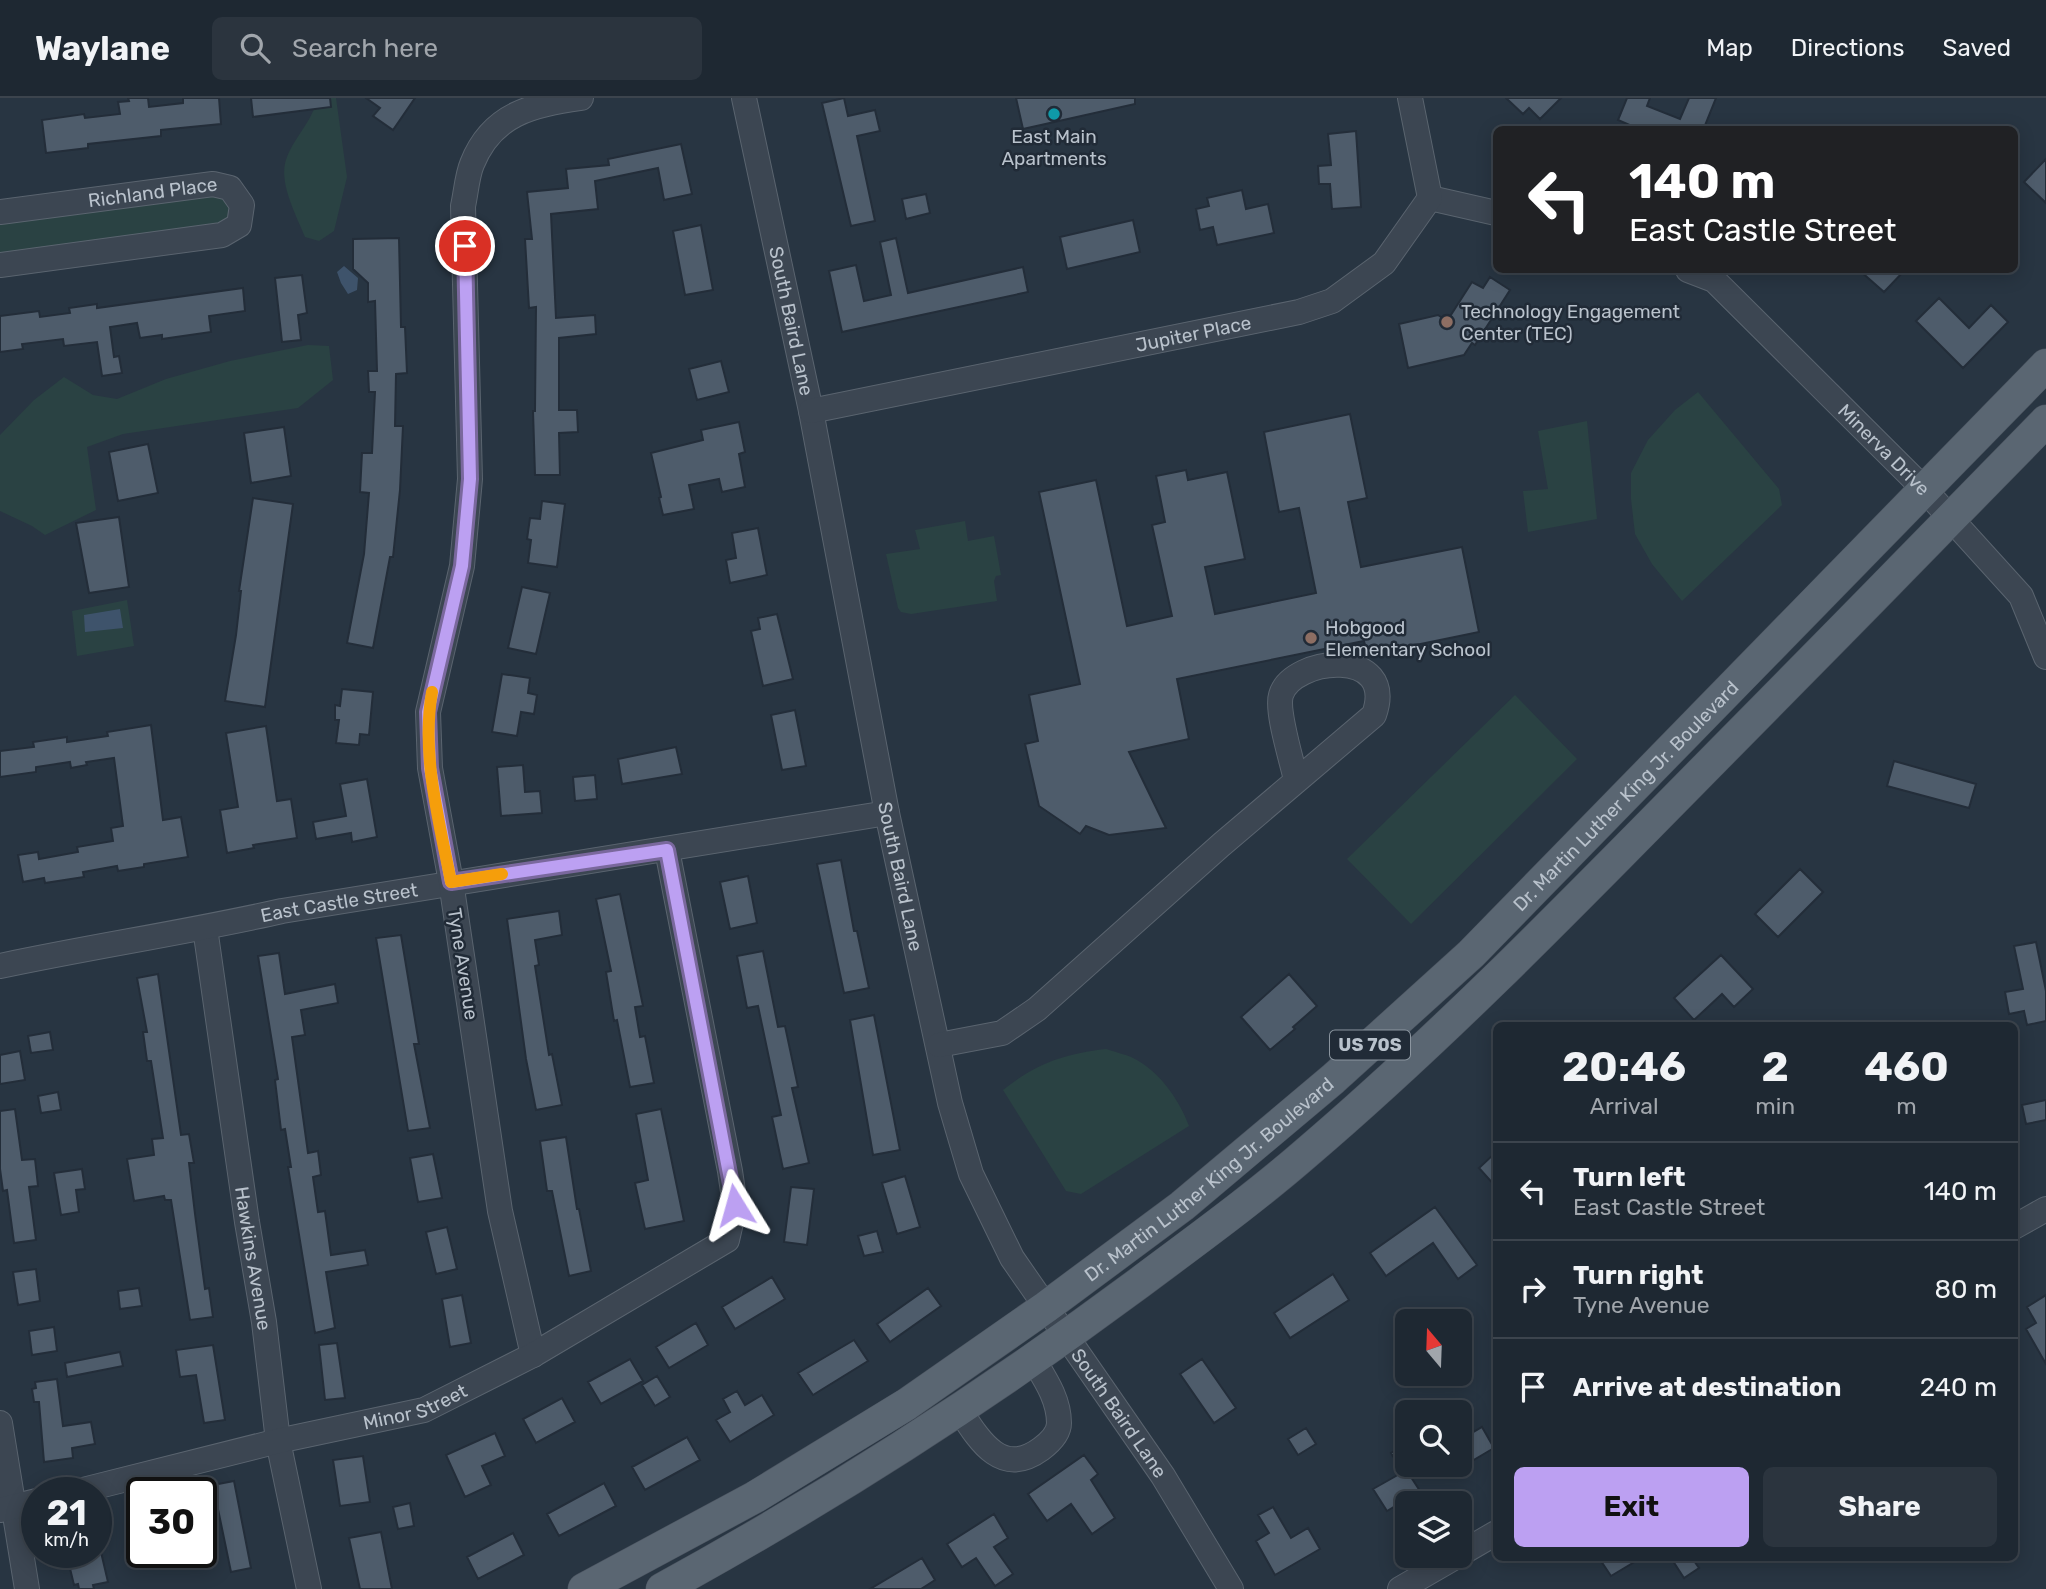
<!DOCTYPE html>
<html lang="en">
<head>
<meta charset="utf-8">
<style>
	:root { --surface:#1e2832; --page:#2b343e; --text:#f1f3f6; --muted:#a1a6ac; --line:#3c444d; --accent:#bca0f2 }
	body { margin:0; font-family:Rubik,sans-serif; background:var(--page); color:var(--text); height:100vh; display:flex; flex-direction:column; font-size:26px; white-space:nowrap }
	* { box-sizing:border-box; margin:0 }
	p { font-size:23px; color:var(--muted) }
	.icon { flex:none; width:38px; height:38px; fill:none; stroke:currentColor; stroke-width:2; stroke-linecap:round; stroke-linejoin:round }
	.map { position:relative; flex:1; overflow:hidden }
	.sheet { position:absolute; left:1493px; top:924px; width:525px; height:539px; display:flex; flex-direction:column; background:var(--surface); border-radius:10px; box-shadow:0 4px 18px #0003,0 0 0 2px var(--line) }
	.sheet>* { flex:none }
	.hud { position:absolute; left:1493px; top:28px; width:525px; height:147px; border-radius:10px; box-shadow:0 4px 18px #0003,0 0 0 2px var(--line); background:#202124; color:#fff; overflow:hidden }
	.needle { width:46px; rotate:341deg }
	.controls { position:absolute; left:1395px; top:1211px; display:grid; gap:14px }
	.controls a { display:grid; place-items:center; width:77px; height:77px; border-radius:10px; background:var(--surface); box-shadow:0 4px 18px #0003,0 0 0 2px var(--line); font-size:35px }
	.speed { position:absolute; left:21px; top:1379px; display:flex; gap:14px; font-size:35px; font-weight:700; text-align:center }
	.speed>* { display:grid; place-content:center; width:91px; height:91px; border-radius:50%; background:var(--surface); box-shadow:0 4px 18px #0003,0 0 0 2px var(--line); line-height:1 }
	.speed small { font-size:18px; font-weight:400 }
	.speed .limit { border:4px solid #111; border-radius:10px; background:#fff; color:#111 }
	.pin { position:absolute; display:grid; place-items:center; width:60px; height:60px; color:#fff; margin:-30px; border:4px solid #fff; border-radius:50%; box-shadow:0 2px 7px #0007 }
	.me { position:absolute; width:77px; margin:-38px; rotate:352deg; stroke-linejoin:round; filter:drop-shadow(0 0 5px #0008) }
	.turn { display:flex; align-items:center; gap:24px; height:147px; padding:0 21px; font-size:32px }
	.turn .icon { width:91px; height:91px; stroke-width:2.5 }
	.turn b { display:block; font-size:49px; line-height:60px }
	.eta { display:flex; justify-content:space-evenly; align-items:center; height:119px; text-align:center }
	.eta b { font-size:42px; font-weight:700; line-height:49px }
	.action { display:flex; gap:14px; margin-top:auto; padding:14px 21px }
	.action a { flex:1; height:80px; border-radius:10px; background:var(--accent); color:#111; font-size:28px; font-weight:700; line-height:80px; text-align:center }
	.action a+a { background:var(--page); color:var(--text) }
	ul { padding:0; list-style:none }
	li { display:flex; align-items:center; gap:21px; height:98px; padding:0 21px; border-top:2px solid var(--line) }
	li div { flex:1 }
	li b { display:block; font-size:26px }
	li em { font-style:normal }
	header { display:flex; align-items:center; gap:42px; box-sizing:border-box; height:98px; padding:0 35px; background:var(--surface); border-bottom:2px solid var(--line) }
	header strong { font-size:33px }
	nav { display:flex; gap:38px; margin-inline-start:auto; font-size:24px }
	.search { width:490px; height:63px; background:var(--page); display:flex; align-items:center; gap:18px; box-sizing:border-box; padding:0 24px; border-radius:10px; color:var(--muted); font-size:26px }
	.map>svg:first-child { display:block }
	.green { fill:#2a4243 }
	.water { fill:#3e536b }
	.building { fill:#4e5c6b; stroke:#232d39; stroke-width:2 }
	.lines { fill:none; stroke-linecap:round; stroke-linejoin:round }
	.minor-casing { stroke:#5a646f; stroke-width:26 }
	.major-casing { stroke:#49525e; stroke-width:33 }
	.minor { stroke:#3c4652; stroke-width:24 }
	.major { stroke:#5a6672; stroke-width:32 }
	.route-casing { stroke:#7a689d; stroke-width:18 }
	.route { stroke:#bca0f2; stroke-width:12 }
	.slow { stroke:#f59e0b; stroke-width:12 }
	.culture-dot { fill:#0f9aa8; stroke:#212b37; stroke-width:2.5 }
	.education-dot { fill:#8d6e63; stroke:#212b37; stroke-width:2.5 }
	.labels { text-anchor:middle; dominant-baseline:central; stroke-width:5; stroke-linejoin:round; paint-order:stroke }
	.shield { fill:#212b37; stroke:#8b959f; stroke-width:2 }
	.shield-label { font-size:18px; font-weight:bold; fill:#b9c2cc }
	.poi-label { font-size:19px; fill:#b9c2cc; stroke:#212b37; text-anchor:start }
	.street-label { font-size:19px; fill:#b9c2cc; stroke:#212b37 }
</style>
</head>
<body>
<header>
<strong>Waylane</strong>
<div class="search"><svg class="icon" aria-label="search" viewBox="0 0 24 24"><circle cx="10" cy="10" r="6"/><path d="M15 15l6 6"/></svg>Search here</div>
<nav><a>Map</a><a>Directions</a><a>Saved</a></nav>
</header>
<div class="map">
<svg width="2046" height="1491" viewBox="0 0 2046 1491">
	<rect width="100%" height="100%" fill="#283542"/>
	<path class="green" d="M317 0H336L347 79 334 133 319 143 305 139C296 116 277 83 287 59 295 38 313 23 317 0Z
		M216 94 231 105 230 118 215 131 0 158V124Z
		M308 247 329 248 333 282 298 310 123 336 87 349 96 412 45 437 32 428 0 413V337L34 302 64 279 93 297 117 301 166 281 230 263Z
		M1698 294 1779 391 1782 407 1682 503 1652 466 1635 436 1631 401V375L1648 342 1675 312Z
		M1587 323 1597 421 1528 434 1523 393 1548 391 1538 333Z
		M965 423 968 443 994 438 1001 477 996 478 994 483 997 503 911 516 901 514 898 510 886 456 920 451 915 432Z
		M127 502 134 548 77 558 72 513Z
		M1515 597 1577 661 1411 826 1347 761Z
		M1106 951C1114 954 1125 956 1133 960 1159 973 1179 1001 1189 1028L1081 1096 1066 1093 1003 992C1037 965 1064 956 1106 951Z"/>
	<path class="water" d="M344 168 358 180 357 192 348 196 341 185 337 174Z
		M120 511 123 530 85 534 84 517Z"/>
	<path class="building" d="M128 0H148L149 9 183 5V0H219L221 26 161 32V38L88 46V50L46 55 42 22 84 16 85 20 120 16 118 4 129 3Z
		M251 0H330L331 9 253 19Z
		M366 0H415L393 32 373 18 380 10Z
		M844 0 848 18 875 12 880 33 857 38 875 123 851 128 822 5Z
		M1016 0H1135V6L1023 31Z
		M1506 0H1561L1540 21 1529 10 1523 16Z
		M1627 0H1650L1647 8 1680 21 1689 0H1716L1704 30 1705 32H1641L1618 22Z
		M1356 33 1361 109 1332 111 1330 86H1319L1318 68 1331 67 1328 36Z
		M681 46 692 96 664 102 658 70 595 83 598 111 551 116 556 220 595 217 596 236 559 240V312H577L578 334 559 335 560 377H535L533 313H535L536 209 529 210 525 141H532L527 94 568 90 566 71 609 67 608 61Z
		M2046 61V105L2024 84Z
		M1242 92 1246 111 1268 106 1274 135 1217 147 1213 129 1200 132 1196 111 1209 108 1207 100Z
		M926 96 930 115 906 121 902 101Z
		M1133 122 1140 154 1067 171 1060 139Z
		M701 127 713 192 685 197 673 133Z
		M399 140 401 229H405L407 275 396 276 395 328H403L400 392 393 459H390L373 550 347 545 364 456 369 395 360 394 362 355H372L375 294H369L368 273H377L375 203 368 204V185L353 171V141Z
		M896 140 908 195 1023 169 1028 194 842 234 829 173 856 167 864 203 891 197 880 144Z
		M1859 172H1905L1884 194Z
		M302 177 307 215 298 217 301 242 282 244 275 180Z
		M1490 179 1510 192 1475 247 1472 245 1464 257 1408 270 1399 226 1438 217 1447 223 1472 184 1483 190Z
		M243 190 245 213 209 218 211 234 162 241V237L140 240 137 225 110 229 114 259 119 258 122 275 102 278 97 244 64 248 63 241 22 246 23 251 0 254V218L39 213 40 219 70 215 69 210 97 206V210Z
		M1939 200 1969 230 1991 207 2008 224 1963 270 1916 223Z
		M721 263 729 294 697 302 689 271Z
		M1350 316 1367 400 1348 404 1361 469 1462 449 1479 534 1367 557 1364 543 1177 581 1189 641 1129 654 1166 730 1109 737 1086 728 1080 736 1039 708 1025 646 1038 643 1029 597 1080 586 1039 394 1096 382 1127 528 1172 518 1152 427 1165 424 1156 378 1186 372 1188 382 1227 374 1245 461 1205 469 1215 516 1316 495 1299 410 1279 414 1264 334Z
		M739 324 745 354 739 356 745 389 722 394 719 381 689 387 694 411 663 417 659 400 661 399 651 355 703 342 701 332Z
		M284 329 291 378 251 385 244 335Z
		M148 346 158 395 118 403 109 354Z
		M253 400 293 406 265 609 225 603 236 537 241 493H239Z
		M542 403 565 406 557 469 528 465 531 442 527 441 530 420 540 421Z
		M119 419 129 489 89 495 76 425Z
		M758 430 767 477 730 485 726 462 736 460 732 435Z
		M522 489 550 495 536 556 508 550Z
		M777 516 793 581 763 588 751 533 760 531 758 520Z
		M502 576 530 580 528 595 537 597 534 616 521 614 517 638 492 634Z
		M342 591 373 594 369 637 360 636 359 647 336 645 339 622H335V607L340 608Z
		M795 612 806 668 782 672 771 617Z
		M151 627 163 722 181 719 188 759 144 766V769L118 773 117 768 83 774 84 779 45 785 44 780 23 784 18 757 38 754 39 761 78 754 77 749 113 743 111 730 123 728 114 660 86 664 87 667 71 670 70 664 36 669V674L0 679V653L34 649 33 644 67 639V644L108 638 107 634Z
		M266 628 277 703 291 701 297 740 253 747 254 750 227 755 220 712 238 709 226 635Z
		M676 649 682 676 622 686 618 661Z
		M1894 663 1976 686 1969 710 1887 688Z
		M523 667 525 694 540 693 542 715 501 718 497 669Z
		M595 677 597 701 575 703 573 679Z
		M367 681 377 739 352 744 351 735 316 741 313 724 346 718 340 686Z
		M841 762 854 833H857L869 890 844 895 817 766Z
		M1800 771 1823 794 1778 839 1755 816Z
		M748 778 757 825 730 831 720 784Z
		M620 796 643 908 635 909 640 939 645 938 654 985 630 989 617 922 614 923 606 874 611 873 596 801Z
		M559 813 562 837 535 842 539 867 535 868 549 957 552 956 562 1007 536 1012 526 961 507 821Z
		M401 837 419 946H414L430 1030 408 1033 376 840Z
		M2036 844 2046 893V923L2027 927 2024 913 2009 916 2005 894 2023 891 2014 848Z
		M763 853 778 929 785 928 798 989 792 990 809 1065 783 1071 772 1019 781 1017 758 908 747 910 737 858Z
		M279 855 285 896 335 886 338 905 301 912 305 937 292 939 308 1055 318 1053 321 1077 313 1079 318 1114 325 1113 331 1157 365 1152 368 1167 326 1174 335 1230 315 1235 288 1069H291L285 1031 281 1032 275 982 278 981 258 858Z
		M1721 857 1753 891 1734 909 1722 896 1694 922 1674 900Z
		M158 876 181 1037 189 1036 194 1065H189L195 1116 205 1191 209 1190 213 1219 190 1222 171 1102H165L164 1098 134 1103 127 1061 154 1057 152 1041 163 1040 151 963H147L143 934H147L137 880Z
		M1289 876 1317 908 1293 929 1295 931 1270 952 1241 919Z
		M874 917 900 1052 873 1057 850 922Z
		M50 934 53 952 31 955 28 938Z
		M20 953 25 982 0 986V957Z
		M58 994 61 1012 41 1015 38 998Z
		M2046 1002V1022L2026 1026 2022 1007Z
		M15 1011 22 1062 35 1061 38 1088 29 1089 36 1142 14 1145 7 1092 3 1093 0 1071V1013Z
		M661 1011 684 1123 645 1131 635 1085 648 1082 636 1016Z
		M566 1039 577 1111H579L591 1173 569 1178 552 1093H547L540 1043Z
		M1496 1054V1089L1479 1070Z
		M433 1056 442 1100 418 1104 410 1060Z
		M82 1071 85 1091 76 1092 79 1114 61 1117 54 1075Z
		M905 1078 920 1129 897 1136 882 1085Z
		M791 1089 814 1091 807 1147 784 1144Z
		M1435 1109 1477 1167 1458 1181 1433 1145 1386 1178 1370 1155Z
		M447 1129 457 1171 436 1176 426 1134Z
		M877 1133 883 1154 864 1158 858 1138Z
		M36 1171 40 1203 18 1207 13 1174Z
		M1333 1176 1349 1202 1290 1240 1274 1215Z
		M772 1179 785 1201 735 1231 722 1209Z
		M139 1190 142 1208 120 1211 118 1193Z
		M928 1190 941 1208 890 1244 877 1226Z
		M462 1197 471 1245 450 1249 442 1201Z
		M2046 1197V1266L2026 1231 2036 1225 2027 1209Z
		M696 1225 708 1247 669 1270 656 1249Z
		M54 1229 57 1253 32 1257 29 1233Z
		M854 1242 868 1263 813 1297 798 1275Z
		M337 1245 345 1300 325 1302 319 1247Z
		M213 1247 225 1322 204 1325 196 1277 180 1279 176 1252Z
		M120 1254 123 1268 67 1279 65 1265Z
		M630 1261 643 1283 601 1306 588 1284Z
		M1202 1261 1236 1310 1214 1325 1180 1276Z
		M657 1278 670 1299 655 1308 642 1287Z
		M57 1281 63 1328 91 1324 95 1346 72 1350 73 1360 44 1364 39 1304H34L32 1291 36 1290 35 1284Z
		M737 1293 745 1307 762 1297 774 1317 730 1344 716 1322 730 1314 723 1301Z
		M562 1300 575 1324 536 1345 523 1321Z
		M1482 1329 1494 1350 1460 1370V1342Z
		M1306 1330 1316 1346 1298 1357 1288 1341Z
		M495 1335 505 1358 482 1368 491 1387 465 1399 446 1357Z
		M687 1339 700 1362 645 1392 632 1369Z
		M1407 1345V1373L1420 1393 1387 1413 1373 1391 1403 1374 1391 1355Z
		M1084 1357 1098 1376 1091 1382 1115 1420 1092 1436 1071 1406 1047 1423 1028 1396Z
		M363 1358 370 1404 340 1408 333 1362Z
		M234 1383 251 1470 231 1474 213 1387Z
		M604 1385 616 1408 559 1438 547 1416Z
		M410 1405 414 1428 398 1431 393 1409Z
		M1273 1409 1291 1440 1308 1430 1320 1451 1275 1477 1256 1443 1269 1435 1258 1417Z
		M994 1416 1008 1440 994 1449 1013 1476 995 1488 976 1460 962 1469 947 1446Z
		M381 1434 392 1491H360L349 1440Z
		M513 1435 524 1457 478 1481 467 1459Z
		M66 1454H101L108 1484 93 1487 94 1491H79L78 1486 74 1487Z
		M922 1460 935 1482 921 1491H870Z
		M1599 1460H1641L1611 1478Z
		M1671 1460H1692L1699 1470 1684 1480Z"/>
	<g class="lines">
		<g class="minor-casing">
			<g id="minor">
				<path id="s1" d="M744 0 811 313 887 715 950 1005 971 1076 1012 1160 1163 1378 1231 1491"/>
				<path d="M1430 100 1496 115"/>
				<path id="s2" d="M0 114 213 86 230 90 242 107 239 127 222 137 0 167"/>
				<path id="s3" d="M1688 172 1714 182 1924 391 2021 498 2046 559"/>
				<path id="s4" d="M811 313 1299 214 1332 203 1384 165 1430 100 1410 0"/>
				<path id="s5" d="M205 830 247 1124 264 1224 278 1343 309 1491"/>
				<path id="s6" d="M0 868C94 848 189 834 282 813L887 715"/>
				<path d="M939 947 1002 935 1037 911 1221 747 1374 617C1398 548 1292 559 1281 597 1276 613 1292 663 1296 682"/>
				<path d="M2014 1129 2046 1111"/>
				<path d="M533 1257 500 1113 451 784 430 670 428 614 462 468 470 381 463 108C466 95 467 78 472 66 492 15 533 7 581 0"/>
				<path d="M959 1311C979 1342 1001 1380 1041 1351 1049 1345 1059 1336 1059 1325 1059 1301 1045 1281 1033 1261"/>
				<path d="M0 1325 27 1491"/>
				<path id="s7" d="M71 1395 278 1343 424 1312 533 1257 727 1142 735 1107 730 1073 667 752"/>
				<path d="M0 1412 37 1403"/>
				<path d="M1460 1456 1496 1435"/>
				<path d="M1400 1491 1457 1458"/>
			</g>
		</g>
		<g class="major-casing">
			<g id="major">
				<path id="s8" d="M584 1491 755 1399 907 1306 1046 1209 1182 1108 1333 981 1471 856 2046 267"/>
				<path d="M662 1491C828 1400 987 1298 1139 1185 1195 1143 1252 1102 1305 1056 1435 945 1555 823 1674 702 1798 576 1923 450 2046 323"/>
			</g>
		</g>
		<use href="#minor" class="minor"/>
		<use href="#major" class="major"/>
	</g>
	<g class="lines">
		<g class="route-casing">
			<path id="route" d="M465 148 470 381 462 468 428 614 430 670 451 784 667 752 735 1107"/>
		</g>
		<use href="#route" class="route"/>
		<path class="slow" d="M432 594C421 657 439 722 451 784L502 776"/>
	</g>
	<circle class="culture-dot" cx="1054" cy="16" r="7"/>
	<g class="education-dot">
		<circle cx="1447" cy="224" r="7"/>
		<circle cx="1311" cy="540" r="7"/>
	</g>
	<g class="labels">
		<rect class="shield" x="1330" y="932.5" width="80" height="29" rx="5"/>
		<g class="shield-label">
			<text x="1370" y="947">US 70S</text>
		</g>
		<g class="poi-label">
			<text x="1054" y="38" text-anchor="middle">East Main<tspan x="1054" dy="22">Apartments</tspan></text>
			<text x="1461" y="213">Technology Engagement<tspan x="1461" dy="22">Center (TEC)</tspan></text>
			<text x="1325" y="529">Hobgood<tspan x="1325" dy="22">Elementary School</tspan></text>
		</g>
		<g class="street-label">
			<text stroke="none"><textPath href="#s2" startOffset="154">Richland Place</textPath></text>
			<text stroke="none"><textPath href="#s1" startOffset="228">South Baird Lane</textPath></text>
			<text stroke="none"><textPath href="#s4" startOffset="390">Jupiter Place</textPath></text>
			<text stroke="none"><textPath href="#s3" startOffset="268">Minerva Drive</textPath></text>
			<text stroke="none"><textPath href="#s8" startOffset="1316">Dr. Martin Luther King Jr. Boulevard</textPath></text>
			<text stroke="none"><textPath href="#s1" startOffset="794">South Baird Lane</textPath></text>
			<text stroke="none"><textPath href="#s6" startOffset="345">East Castle Street</textPath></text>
			<text transform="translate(463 866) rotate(81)">Tyne Avenue</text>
			<text stroke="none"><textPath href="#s8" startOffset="749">Dr. Martin Luther King Jr. Boulevard</textPath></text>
			<text stroke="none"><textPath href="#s5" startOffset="334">Hawkins Avenue</textPath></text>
			<text stroke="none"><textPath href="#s7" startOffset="355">Minor Street</textPath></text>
			<text stroke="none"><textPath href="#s1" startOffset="1382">South Baird Lane</textPath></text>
		</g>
	</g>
</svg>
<div class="controls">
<a><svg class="needle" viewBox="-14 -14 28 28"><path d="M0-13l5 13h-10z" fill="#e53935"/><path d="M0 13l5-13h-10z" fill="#a1a6ac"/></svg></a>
<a><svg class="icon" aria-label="search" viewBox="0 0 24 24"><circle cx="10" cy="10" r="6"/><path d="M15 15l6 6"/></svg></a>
<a><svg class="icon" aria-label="layers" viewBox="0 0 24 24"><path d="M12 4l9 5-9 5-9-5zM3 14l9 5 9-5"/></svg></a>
</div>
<div class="speed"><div>21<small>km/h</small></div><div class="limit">30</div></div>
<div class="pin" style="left:465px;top:148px;background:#d93025"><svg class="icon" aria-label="arrive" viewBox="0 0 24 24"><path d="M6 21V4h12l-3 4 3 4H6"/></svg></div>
<svg class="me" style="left:735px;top:1107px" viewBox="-20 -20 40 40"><path d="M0-17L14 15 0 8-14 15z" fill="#bca0f2" stroke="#fff" stroke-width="4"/></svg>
<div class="hud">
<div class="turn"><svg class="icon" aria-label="left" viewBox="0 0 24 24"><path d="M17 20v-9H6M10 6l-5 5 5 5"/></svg><div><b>140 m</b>East Castle Street</div></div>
</div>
<section class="sheet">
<div class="eta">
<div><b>20:46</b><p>Arrival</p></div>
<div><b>2</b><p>min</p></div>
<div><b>460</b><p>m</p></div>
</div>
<ul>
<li><svg class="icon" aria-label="left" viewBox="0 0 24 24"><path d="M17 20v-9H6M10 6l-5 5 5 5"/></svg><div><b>Turn left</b><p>East Castle Street</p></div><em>140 m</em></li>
<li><svg class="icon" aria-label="right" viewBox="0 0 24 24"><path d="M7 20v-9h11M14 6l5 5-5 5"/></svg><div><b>Turn right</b><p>Tyne Avenue</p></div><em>80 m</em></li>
<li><svg class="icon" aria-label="arrive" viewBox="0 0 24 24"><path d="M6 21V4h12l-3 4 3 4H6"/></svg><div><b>Arrive at destination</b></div><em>240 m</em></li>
</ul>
<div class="action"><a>Exit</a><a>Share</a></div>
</section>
</div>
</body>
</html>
